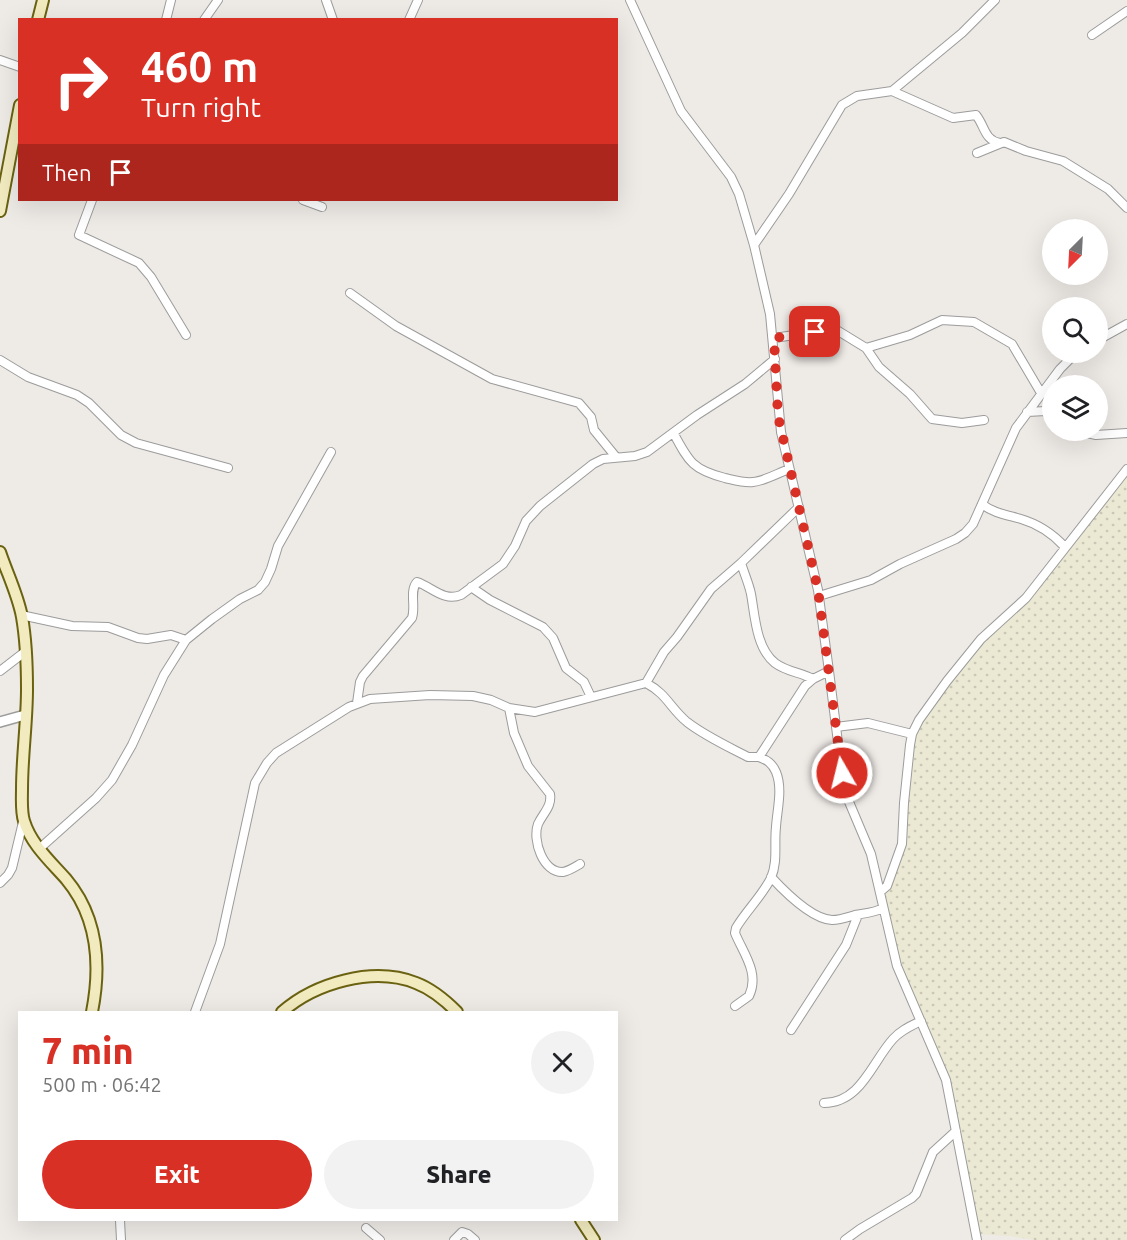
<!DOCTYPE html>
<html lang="en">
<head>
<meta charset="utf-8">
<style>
	:root { --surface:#fff; --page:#f2f2f2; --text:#202124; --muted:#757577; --accent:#d93025 }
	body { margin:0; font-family:Ubuntu,sans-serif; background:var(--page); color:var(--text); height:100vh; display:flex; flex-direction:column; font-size:22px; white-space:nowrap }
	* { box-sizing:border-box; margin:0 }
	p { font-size:20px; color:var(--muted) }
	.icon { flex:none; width:33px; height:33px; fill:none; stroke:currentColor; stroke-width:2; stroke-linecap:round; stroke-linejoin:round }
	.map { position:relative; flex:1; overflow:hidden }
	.details { position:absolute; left:18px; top:1011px; width:600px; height:210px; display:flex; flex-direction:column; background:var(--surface); border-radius:0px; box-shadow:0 6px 24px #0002 }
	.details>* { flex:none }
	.hud { position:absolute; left:18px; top:18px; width:600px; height:183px; border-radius:0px; box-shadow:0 6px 24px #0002; background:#d93025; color:#fff; overflow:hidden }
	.needle { width:39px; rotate:204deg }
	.controls { position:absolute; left:1042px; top:219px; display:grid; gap:12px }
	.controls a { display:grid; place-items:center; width:66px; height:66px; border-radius:50%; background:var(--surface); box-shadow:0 6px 24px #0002; font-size:30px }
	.pin { position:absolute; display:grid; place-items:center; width:51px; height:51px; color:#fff; margin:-26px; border-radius:12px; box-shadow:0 3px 9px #0006 }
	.me { position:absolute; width:66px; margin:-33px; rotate:352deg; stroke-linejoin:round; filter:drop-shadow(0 0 4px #0008) }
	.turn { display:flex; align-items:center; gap:21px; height:126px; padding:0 24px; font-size:27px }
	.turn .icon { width:78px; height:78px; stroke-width:2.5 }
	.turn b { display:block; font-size:42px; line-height:51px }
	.then { display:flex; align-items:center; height:57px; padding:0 24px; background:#0003; gap:12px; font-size:22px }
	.round { display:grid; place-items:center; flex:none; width:63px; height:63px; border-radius:32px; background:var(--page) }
	.summary { display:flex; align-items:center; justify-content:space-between; height:102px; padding:0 24px }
	h1 { font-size:36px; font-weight:800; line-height:45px; color:var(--accent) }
	.primary-button { display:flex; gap:12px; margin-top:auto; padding:12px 24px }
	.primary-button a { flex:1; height:69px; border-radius:36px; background:var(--accent); color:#fff; font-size:24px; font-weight:800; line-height:69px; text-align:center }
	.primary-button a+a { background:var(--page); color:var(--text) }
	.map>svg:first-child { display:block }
	.farmland { fill:url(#farmland-dots) }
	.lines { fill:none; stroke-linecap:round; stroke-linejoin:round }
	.minor-casing { stroke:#9c9c9c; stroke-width:10 }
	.tertiary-casing { stroke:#9c9c9c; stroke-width:12 }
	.secondary-casing { stroke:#6a6211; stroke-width:14 }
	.minor { stroke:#fff; stroke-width:8 }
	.tertiary { stroke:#fff; stroke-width:9 }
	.secondary { stroke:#f2ebc0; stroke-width:10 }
	.route { stroke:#d93025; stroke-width:10; stroke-dasharray:0 18 }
</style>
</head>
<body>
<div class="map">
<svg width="1127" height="1240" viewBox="0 0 1127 1240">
	<defs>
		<pattern id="farmland-dots" width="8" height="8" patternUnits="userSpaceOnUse" patternTransform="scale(1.5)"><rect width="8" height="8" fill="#ebe8d3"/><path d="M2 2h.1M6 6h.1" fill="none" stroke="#c9c7b5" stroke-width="1.8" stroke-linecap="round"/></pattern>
	</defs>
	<rect width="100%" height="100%" fill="#eeeae6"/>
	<path class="farmland" d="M1127 468V1240H1035L1010 1236 978 1234 949 1086 898 966 882 893 899 859 913 734 939 692 985 636 1026 598Z"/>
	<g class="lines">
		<g class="minor-casing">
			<path id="minor" d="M326 0 333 20
				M166 20 171 0
				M204 20 218 0
				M409 20 418 0
				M1092 35 1127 11
				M0 60 20 67
				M892 91 953 118 976 115C985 126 984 140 1000 143
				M977 153 1004 142 1026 151 1063 161 1108 189 1127 208
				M92 200 79 235 139 263 151 277 186 335
				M303 200 322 207
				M754 245 789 194 842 105 857 96 892 91 962 33 995 0
				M350 293 396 326 492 379 579 403 591 417 594 430 616 457
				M774 338 835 329 866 348 879 367 910 394 932 419 962 423 984 420
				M1098 340 1127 324
				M866 348 910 335 942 320 974 322 1012 344 1041 393
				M0 360 28 377 77 395 89 403 121 435 136 443 228 468
				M1027 412 1046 411 1053 421
				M1074 430 1096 435 1127 433
				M674 434C689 462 693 470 725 478 734 480 744 483 753 482 765 481 778 473 789 469
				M982 504C993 513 1007 515 1021 519 1038 524 1053 534 1065 547
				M741 563C744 573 749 584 751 594 755 616 756 648 775 663 787 672 800 672 813 679
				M471 587 490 600 543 627 553 638 566 668 584 682 591 697
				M819 596 871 580 900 564 956 539 965 533 973 524 1016 428 1060 369 1077 352
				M21 615 72 626 108 627 138 638 147 639 171 635 186 640 212 619 240 599 258 590 265 582 271 569 278 546 331 452
				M0 671 26 651
				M829 671 844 790 871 854 897 966 946 1080 977 1240
				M646 683 664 652 677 637 711 589 741 563 799 507
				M357 703 360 682 363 676 412 618C416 606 409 591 417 582 432 587 444 602 461 595L503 564 515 546 526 521 540 506 593 464 603 459 635 456 647 452 697 415 745 384 775 359
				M509 708 514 733 528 766 550 794C552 807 543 813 538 824 532 840 543 873 563 872 569 871 575 867 580 864
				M836 727 868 723 912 734
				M39 849 96 798 112 780 132 745 164 675 186 640
				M771 877C784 891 811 919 832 920 840 920 848 917 855 915 865 913 874 913 883 908
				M0 883 8 875 12 868 23 822
				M880 892 887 886 902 844 904 803 910 745 912 734 919 720 947 681 981 639 1026 598 1127 469
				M735 1006 749 996C760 973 743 953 735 933L736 928C746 911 762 896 771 878 778 862 774 844 776 827 777 810 783 789 776 772 772 763 767 760 759 757
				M195 1012 220 944 255 783 267 763 276 753 349 707 370 699 430 695 473 696 491 700 509 708 535 712 646 683C667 694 670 708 687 722 705 736 727 746 748 757H759L805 686 813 679 829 671 818 590 781 432 770 314 754 245 739 194 731 177 681 111 630 0
				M791 1030 846 945 858 915
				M824 1103C861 1103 872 1062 893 1039 901 1030 911 1026 921 1021
				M120 1220 121 1240
				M366 1228 380 1240
				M454 1240 462 1232 468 1234 475 1240
				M845 1240 860 1229 912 1198 916 1194 933 1152 956 1131"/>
		</g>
		<g class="tertiary-casing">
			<path id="tertiary" d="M0 722 25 715"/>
		</g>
		<g class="secondary-casing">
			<path id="secondary" d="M38 20 43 0
				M0 211 20 105
				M0 552C7 573 18 595 22 617 26 640 27 665 27 689 27 722 22 756 22 789 22 800 21 811 24 821 31 844 50 861 66 879 98 917 101 966 92 1012
				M282 1012C315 983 373 966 416 983 432 989 446 1001 457 1012
				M581 1220 594 1240"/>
		</g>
		<use href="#minor" class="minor"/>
		<use href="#tertiary" class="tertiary"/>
		<use href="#secondary" class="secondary"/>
	</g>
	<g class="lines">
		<path class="route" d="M815 332 774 338 778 416 818 590 842 773"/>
	</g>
</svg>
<div class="controls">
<a><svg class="needle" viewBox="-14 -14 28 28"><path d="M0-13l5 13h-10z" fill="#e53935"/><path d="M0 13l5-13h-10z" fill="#757577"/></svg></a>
<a><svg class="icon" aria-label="search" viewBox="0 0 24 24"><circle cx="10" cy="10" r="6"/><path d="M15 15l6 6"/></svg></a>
<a><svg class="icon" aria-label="layers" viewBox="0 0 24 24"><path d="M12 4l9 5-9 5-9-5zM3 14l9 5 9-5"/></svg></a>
</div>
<div class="pin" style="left:815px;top:332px;background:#d93025"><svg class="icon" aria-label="arrive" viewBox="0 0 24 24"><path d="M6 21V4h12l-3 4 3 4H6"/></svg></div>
<svg class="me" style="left:842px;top:773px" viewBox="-20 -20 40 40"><circle r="17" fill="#d93025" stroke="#fff" stroke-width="3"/><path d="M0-11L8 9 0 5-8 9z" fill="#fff"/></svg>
<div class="hud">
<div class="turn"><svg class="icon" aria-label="right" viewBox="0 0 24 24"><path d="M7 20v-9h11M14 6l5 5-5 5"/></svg><div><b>460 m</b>Turn right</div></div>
<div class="then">Then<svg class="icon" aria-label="arrive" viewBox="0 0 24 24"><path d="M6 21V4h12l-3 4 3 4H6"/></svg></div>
</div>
<section class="details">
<div class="summary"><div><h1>7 min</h1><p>500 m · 06:42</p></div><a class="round"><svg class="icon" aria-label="close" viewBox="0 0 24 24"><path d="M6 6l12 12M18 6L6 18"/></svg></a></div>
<div class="primary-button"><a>Exit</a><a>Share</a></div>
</section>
</div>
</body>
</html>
